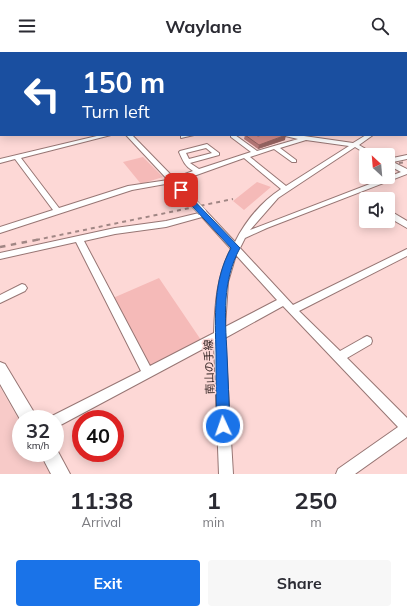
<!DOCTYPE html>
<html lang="en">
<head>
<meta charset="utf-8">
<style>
	:root { --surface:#fff; --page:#f7f7f7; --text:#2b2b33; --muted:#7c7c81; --accent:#1a73e8 }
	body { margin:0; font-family:Mulish,"Noto Sans JP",sans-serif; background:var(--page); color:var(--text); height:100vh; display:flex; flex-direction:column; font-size:15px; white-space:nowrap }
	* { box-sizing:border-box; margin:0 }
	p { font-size:13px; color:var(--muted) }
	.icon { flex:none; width:22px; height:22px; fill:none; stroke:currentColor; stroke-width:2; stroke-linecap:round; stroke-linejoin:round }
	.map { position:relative; height:422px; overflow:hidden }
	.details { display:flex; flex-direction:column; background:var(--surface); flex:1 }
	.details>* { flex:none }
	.hud { position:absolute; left:0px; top:0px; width:407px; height:84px; box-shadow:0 2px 10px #0003; background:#1a4fa0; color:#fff; overflow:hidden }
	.needle { width:26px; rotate:334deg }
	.fabs { position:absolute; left:359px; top:96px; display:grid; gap:8px }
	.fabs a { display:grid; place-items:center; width:36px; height:36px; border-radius:4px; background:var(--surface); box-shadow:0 2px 10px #0003; font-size:20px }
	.speed { position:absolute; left:12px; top:358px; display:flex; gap:8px; font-size:20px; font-weight:700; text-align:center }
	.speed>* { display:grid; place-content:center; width:52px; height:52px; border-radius:50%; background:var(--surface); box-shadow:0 2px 10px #0003; line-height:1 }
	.speed small { font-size:10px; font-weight:400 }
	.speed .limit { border:6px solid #d22; background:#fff; color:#111 }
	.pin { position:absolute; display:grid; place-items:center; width:34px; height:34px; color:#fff; margin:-17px; border-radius:8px; box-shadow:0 2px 6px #0006 }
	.me { position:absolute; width:44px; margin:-22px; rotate:357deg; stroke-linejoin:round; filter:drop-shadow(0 0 3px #0008) }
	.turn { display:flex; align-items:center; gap:14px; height:84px; padding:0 16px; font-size:18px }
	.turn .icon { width:52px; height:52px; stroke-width:2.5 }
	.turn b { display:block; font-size:28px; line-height:34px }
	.eta { display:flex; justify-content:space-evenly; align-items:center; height:68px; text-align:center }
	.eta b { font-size:24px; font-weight:700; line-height:28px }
	.primary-button { display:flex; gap:8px; margin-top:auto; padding:8px 16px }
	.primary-button a { flex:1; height:46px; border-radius:4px; background:var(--accent); color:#fff; font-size:16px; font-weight:700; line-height:46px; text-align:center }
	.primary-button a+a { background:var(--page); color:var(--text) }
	header { display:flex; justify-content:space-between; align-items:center; height:52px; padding:0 16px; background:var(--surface); font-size:18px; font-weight:700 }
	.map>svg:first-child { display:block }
	.built { fill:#f7cac8 }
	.green { fill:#f5bab8 }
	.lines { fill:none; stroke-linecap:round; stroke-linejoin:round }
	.minor-casing { stroke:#977674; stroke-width:2 }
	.major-casing { stroke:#977674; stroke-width:2 }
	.minor { fill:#fff; fill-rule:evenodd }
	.major { fill:#fff; fill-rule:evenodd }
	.rail-far1 { stroke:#a08684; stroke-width:2; stroke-dasharray:4 4; stroke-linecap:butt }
	.rail { stroke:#a08684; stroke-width:2.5; stroke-dasharray:5.5 5.5; stroke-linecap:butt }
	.minor-bridge-casing { stroke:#977674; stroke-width:9; stroke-linecap:butt }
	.minor-bridge { stroke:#fff; stroke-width:8 }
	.wall { fill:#b67978 }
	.shaded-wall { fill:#946361 }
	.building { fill:#d48d8b; stroke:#946361 }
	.route { fill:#1a73e8; stroke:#114b97 }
	.labels { text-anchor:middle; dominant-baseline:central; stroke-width:3; stroke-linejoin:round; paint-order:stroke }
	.street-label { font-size:11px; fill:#342625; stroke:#fdd8d6 }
</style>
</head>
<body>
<header><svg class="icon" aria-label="menu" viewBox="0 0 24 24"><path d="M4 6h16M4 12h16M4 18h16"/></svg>Waylane<svg class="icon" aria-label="search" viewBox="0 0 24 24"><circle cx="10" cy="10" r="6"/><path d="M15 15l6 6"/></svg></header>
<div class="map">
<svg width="407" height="422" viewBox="0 0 407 422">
	<rect width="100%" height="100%" fill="#fdd8d6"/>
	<path class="built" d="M0 335 21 372V401H38L50 422H0Z"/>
	<path class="green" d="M143 105 163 125 141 132 123 110Z
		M257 130 271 135 244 158 233 149Z
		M159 226 201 288 154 313H148L113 246Z"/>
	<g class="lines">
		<g class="minor-casing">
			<path id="minor" d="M243 0H247V1H243Z
				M281 0H286L287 1H282Z
				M305 0H311L312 1H306Z
				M325 0H331L332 1H326Z
				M0 9H1V11H0Z
				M406 9H407V11H406Z
				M406 25H407V27H406Z
				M0 56H1V60H0Z
				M406 58H407V62H406Z
				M406 79H407V83H406Z
				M101 83H111L21 106 59 156 128 134 168 128 126 83H132L174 126 193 119C185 114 183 109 179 100L180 99 207 92 219 101V103L190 111 199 117 251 100 231 85V83H235L257 99 298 87 281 83H297L353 91 366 83H373L359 93 376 103H368L355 95 278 146 250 178 401 120 388 113V107L407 103V107L393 110 407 117V122L267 176 245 186 240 196 293 253 407 197V204L299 259 340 299 363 286 367 284 371 286 372 289 371 292 347 306 407 366V385L355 422H336L338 417 398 375 283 254 225 286 233 422H219L214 291 55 376V367H50V365L141 319 76 190 0 207V201L115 176 166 169 199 161V158H205L235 190C245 170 261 150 281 137L244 106 177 130 192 144V148H186L171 131 132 138 0 181V175L53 158 15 107 0 111V107ZM306 88 349 94 286 134 250 105 274 97 292 110H296V108L280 96ZM206 96 212 101 189 107 186 101ZM202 165 231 197C217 223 215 252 214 281L150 314 84 189 115 182 166 175ZM236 203 277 248 225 275 228 230Z
				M184 83H194L181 86V84Z
				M388 160H392L407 169V176L388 165Z
				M22 232 25 233 27 236 25 239 0 251V243Z"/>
		</g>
		<g class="major-casing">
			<path id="major" d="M0 310 5 312 38 367H21V369L0 332Z
				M55 394 70 422H51L40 401H55Z"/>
		</g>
		<use href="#minor" class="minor"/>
		<use href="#major" class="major"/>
		<path class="rail-far1" d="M399 111 407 110
			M36 188 233 147"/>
		<path class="rail" d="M0 195 41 187"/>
		<g class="minor-bridge-casing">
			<path id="minor-bridge" d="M189 146 202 160"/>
		</g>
		<use href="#minor-bridge" class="minor-bridge"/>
	</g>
	<path class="wall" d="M245 83 258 84 285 88 258 97 244 87Z"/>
	<path class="shaded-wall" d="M286 83 285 88 258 97 259 93Z"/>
	<path class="building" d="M89 0H111L114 1 127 0 128 1H83Z
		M245 83H256L258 84 262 83H286L259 93Z"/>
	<path class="route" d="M181 135 240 196C222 229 225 264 227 301 228 325 229 350 230 374L228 379 223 381 219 379 217 374C216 350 216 325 216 301 215 264 213 229 231 196L178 139V136Z"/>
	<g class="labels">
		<g class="street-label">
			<text transform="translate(209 315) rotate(-92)">南山の手線</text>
		</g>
	</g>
</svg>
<div class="fabs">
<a><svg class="needle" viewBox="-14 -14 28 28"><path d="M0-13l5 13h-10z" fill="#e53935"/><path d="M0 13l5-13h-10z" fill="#7c7c81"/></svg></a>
<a><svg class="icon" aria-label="sound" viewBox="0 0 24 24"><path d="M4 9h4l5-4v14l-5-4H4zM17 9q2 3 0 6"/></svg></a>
</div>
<div class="speed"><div>32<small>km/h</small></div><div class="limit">40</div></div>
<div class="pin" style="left:181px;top:138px;background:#d93025"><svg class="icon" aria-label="arrive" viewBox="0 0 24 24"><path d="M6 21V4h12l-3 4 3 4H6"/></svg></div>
<svg class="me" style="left:223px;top:374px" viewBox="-20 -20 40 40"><circle r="17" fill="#1a73e8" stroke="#fff" stroke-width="3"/><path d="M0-11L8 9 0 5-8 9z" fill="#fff"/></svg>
<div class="hud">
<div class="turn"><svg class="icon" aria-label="left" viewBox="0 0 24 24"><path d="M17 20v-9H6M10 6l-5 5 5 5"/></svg><div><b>150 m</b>Turn left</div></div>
</div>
</div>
<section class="details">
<div class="eta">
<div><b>11:38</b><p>Arrival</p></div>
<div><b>1</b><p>min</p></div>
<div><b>250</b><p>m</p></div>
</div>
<div class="primary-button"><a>Exit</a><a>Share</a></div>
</section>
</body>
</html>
